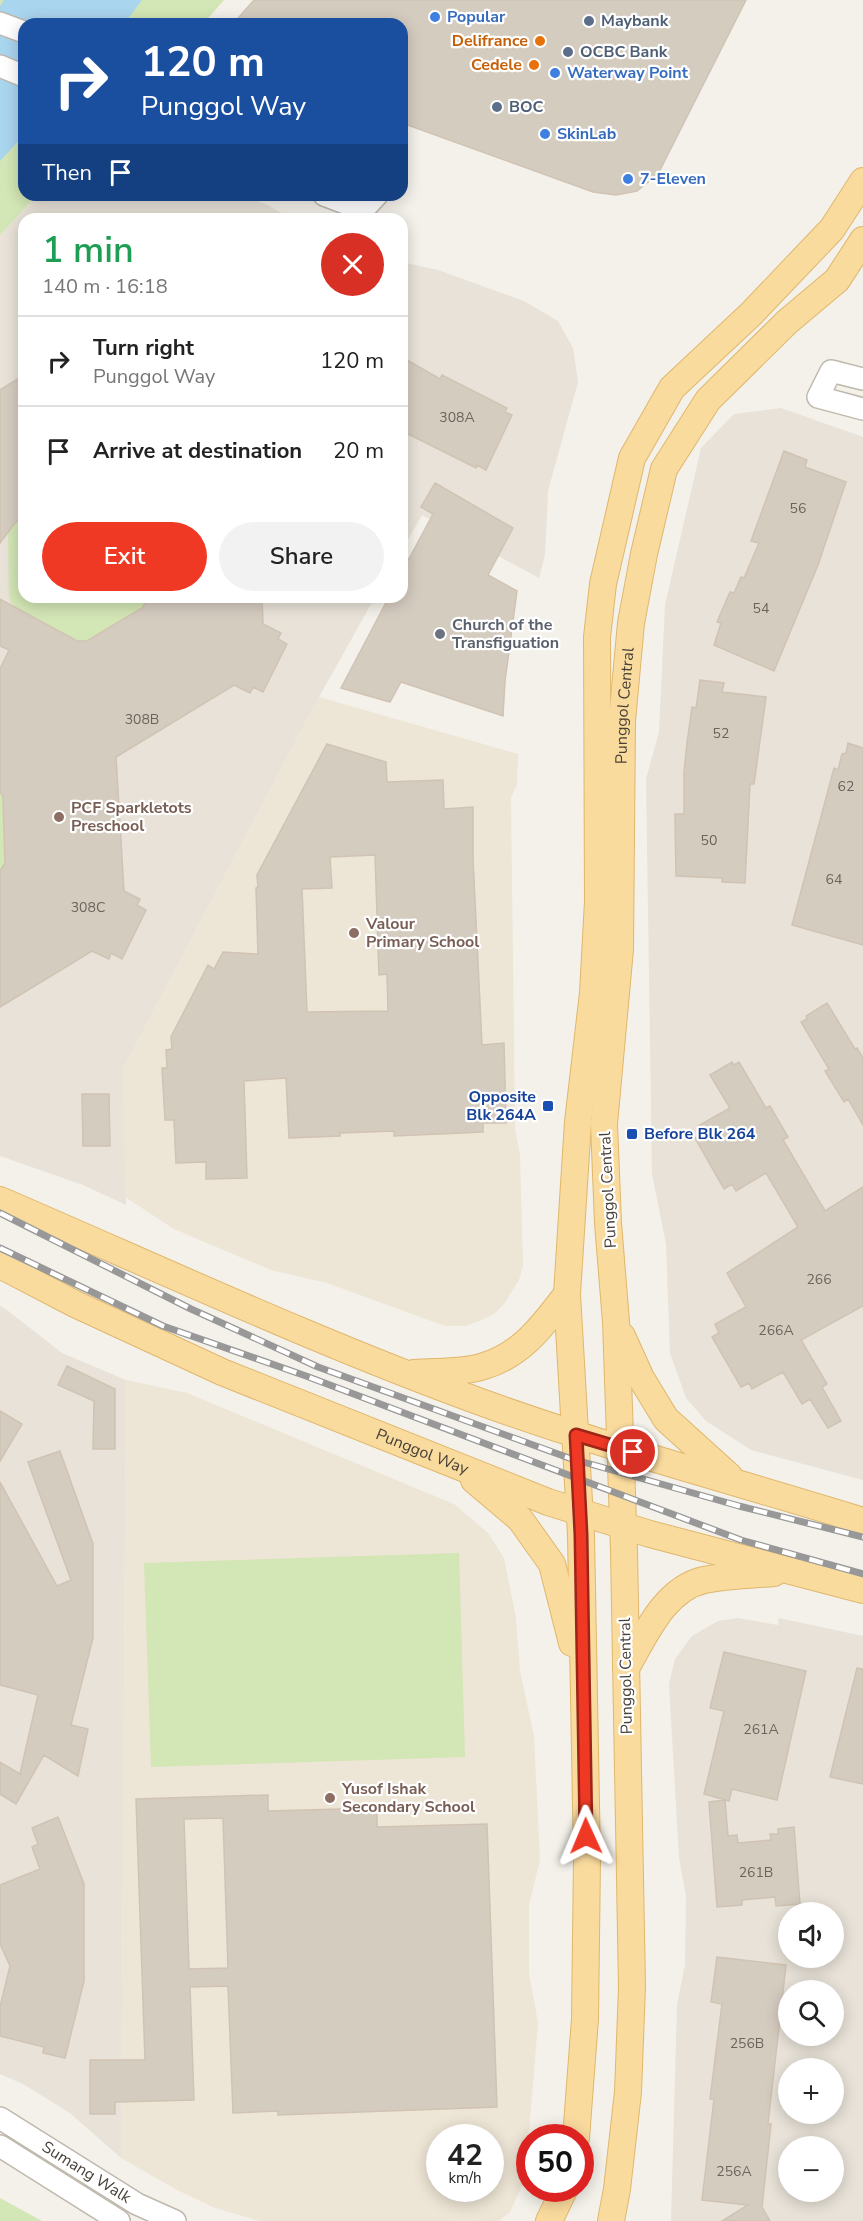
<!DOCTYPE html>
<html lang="en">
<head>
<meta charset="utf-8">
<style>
	:root { --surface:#fff; --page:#f2f2f2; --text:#222; --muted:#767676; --line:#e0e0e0; --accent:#f03925 }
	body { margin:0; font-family:"Nunito Sans",sans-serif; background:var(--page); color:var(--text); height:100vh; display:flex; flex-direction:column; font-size:22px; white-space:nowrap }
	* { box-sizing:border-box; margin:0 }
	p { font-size:20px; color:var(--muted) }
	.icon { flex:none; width:33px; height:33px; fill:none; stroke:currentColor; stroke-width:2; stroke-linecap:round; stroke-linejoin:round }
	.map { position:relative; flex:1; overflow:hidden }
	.sheet { position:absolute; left:18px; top:213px; width:390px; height:390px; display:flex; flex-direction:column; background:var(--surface); border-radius:18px; box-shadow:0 3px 15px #0003 }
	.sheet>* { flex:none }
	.guide { position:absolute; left:18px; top:18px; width:390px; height:183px; border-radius:18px; box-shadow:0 3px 15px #0003; background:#1a4fa0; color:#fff; overflow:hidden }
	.fabs { position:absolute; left:778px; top:1902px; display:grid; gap:12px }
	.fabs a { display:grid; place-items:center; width:66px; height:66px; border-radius:50%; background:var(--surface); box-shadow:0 3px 15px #0003; font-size:30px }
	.speed { position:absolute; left:426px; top:2124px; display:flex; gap:12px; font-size:30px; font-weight:700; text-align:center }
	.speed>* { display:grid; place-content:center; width:78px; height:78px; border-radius:50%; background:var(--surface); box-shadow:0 3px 15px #0003; line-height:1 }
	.speed small { font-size:15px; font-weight:400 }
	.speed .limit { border:9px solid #d22; background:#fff; color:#111 }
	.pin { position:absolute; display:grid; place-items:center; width:51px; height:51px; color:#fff; margin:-26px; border:3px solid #fff; border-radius:50%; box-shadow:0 2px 6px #0007 }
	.me { position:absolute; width:66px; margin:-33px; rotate:359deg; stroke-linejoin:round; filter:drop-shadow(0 0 4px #0008) }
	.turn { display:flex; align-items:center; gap:21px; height:126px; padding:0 24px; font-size:27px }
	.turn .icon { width:78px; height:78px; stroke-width:2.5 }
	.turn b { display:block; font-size:42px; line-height:51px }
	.then { display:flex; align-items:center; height:57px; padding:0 24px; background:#0003; gap:12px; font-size:22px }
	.round { display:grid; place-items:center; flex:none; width:63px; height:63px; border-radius:32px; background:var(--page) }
	.head { display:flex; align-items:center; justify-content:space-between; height:102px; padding:0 24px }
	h1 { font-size:36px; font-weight:600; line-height:45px; color:#1e9e55 }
	.button { display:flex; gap:12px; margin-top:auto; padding:12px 24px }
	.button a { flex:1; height:69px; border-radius:36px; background:var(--accent); color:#fff; font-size:24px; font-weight:600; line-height:69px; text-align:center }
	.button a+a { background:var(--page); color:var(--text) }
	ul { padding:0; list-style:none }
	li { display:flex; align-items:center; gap:18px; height:90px; padding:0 24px; border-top:2px solid var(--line) }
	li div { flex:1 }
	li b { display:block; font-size:22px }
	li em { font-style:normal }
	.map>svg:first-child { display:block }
	.residential { fill:#e8e2d8; fill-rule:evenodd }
	.education { fill:#ede5d5; fill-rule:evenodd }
	.green { fill:#d3e6b5 }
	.water { fill:#aad5ee }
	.building { fill:#d5ccc0; stroke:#d0c3b3; stroke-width:1.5; fill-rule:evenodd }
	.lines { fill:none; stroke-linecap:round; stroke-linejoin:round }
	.minor-casing { stroke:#bfb8ad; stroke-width:24 }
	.major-casing { stroke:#dfb76d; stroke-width:28 }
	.minor { stroke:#fff; stroke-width:21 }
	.major { stroke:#fadb9e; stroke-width:26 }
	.rail-casing { stroke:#989898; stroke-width:7 }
	.rail { stroke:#fff; stroke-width:4.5; stroke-dasharray:14; stroke-linecap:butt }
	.route-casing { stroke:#9c2518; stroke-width:15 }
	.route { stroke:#f03925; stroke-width:10 }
	.shop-dot { fill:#3f7fe0; stroke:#fff; stroke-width:2 }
	.service-dot { fill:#5c6f8a; stroke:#fff; stroke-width:2 }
	.food-dot { fill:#e8710a; stroke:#fff; stroke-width:2 }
	.worship-dot { fill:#6b7280; stroke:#fff; stroke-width:2 }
	.education-dot { fill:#8d6e63; stroke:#fff; stroke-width:2 }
	.transit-dot { fill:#1a4fb4; stroke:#fff; stroke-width:2 }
	.labels { text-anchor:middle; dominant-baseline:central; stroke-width:4.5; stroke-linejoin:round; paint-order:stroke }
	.number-label { font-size:14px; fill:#6b645a }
	.shop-label { font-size:16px; font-weight:bold; fill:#366cbe; stroke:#fff; text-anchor:start }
	.service-label { font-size:16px; font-weight:bold; fill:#4e5e75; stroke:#fff; text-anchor:start }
	.food-label { font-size:16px; font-weight:bold; fill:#c56008; stroke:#fff; text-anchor:end }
	.worship-label { font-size:16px; font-weight:bold; fill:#5b616d; stroke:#fff; text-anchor:start }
	.street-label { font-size:16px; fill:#484138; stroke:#fff }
	.education-label { font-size:16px; font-weight:bold; fill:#785e54; stroke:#fff; text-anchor:start }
	.transit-label { font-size:16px; font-weight:bold; fill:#164399; stroke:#fff; text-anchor:end }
</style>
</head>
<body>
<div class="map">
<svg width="863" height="2221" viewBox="0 0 863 2221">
	<rect width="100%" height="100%" fill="#f4f1ea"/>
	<path class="residential" d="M37 195H241L268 205 292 219H24V597H375L319 697 123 1069 126 1205 83 1185 0 1156V235Z
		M402 262 438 270 524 301 558 321 573 348 578 382 548 491 545 555 539 578 422 515 402 550Z
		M781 408 863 437V1480L751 1450 706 1421 686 1398 670 1353 666 1244 652 1174 646 779 659 732 665 605 701 448 734 414Z
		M0 1306 7 1310 62 1353 126 1380 121 2158 70 2113 23 2084 0 2074Z
		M738 1618 778 1625 779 1618 863 1636V2221H671L677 2004 685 1965 686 1896 679 1858 669 1684 675 1659 692 1636 718 1621ZM789 1912H834V1958H789ZM789 1990H834V2036H789ZM789 2068H834V2114H789ZM789 2146H834V2192H789Z"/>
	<path class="education" d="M319 697 518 754 517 784 511 798 515 1128 520 1156 523 1266 519 1280 504 1304 494 1314 482 1320 465 1326H445L327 1283 271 1270 174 1229 125 1197 123 1069Z
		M126 1380 187 1393 454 1504 488 1533 504 1558 516 1618 520 1671 534 1736 540 1860 529 1905V1973L538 2023 525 2179 510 2212 499 2221H260L215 2208 177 2190 121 2158ZM440 2138H490V2188H440Z"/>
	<path class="green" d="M0 0H224L203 24H24V195H37L0 235Z
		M24 517V597L149 598 142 608 87 641H77L13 606 9 597 8 533 15 523Z
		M0 791 3 798 5 863 0 871Z
		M459 1553 465 1757 151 1767 144 1563Z
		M0 2198 42 2221H0Z"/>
	<path class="water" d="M4 0H142L124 24H24V135L0 161V6Z"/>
	<path class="building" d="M254 0H746L658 174 637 191 616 195 593 192 402 123V24H233Z
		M407 360 440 379 442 375 507 408 505 412 512 415 486 470 477 465 476 468 402 431V370Z
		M24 375V517L15 523 0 543V390Z
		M784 451 807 460 805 467 846 482 818 565 774 671 714 645 721 623 717 622 730 592 734 593 741 577 744 578 759 543 751 541Z
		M435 483 513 528 488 575 517 591 505 681 503 716 401 682 390 702 341 688 389 597H402V572L433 514 421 507Z
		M149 597H262L263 624 281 633 278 639 287 644 263 692 253 687 250 693 234 685 116 757 124 891 140 899 137 905 146 910 122 959 111 953 109 959 92 951 0 1007V871L5 863 3 797 0 791V669L9 650 0 646V599L77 641H87L142 608Z
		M700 680 724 683 722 692 766 697 754 784H750L745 883 722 882V878L676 876 675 814H684V773L687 743 692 707 696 708Z
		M848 743 863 748V945L792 925 834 768 838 770 842 754 846 753Z
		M327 744 386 762 387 782 443 780 444 809 473 807V859L482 1045 504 1043 506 1123H483V1132L394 1136V1131L340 1133V1136L289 1138 286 1078 244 1081 247 1178 206 1179V1162L176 1163 174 1120H165L162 1068H167L166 1050 172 1049 171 1037 208 965 214 969 223 952 258 954 256 888 258 887 257 875ZM375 855 379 975 387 974 388 1011 307 1012 302 889 332 888 330 857Z
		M827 1003 855 1049 857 1048 863 1058V1125L848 1099 844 1102 825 1071 829 1069 801 1022 807 1019 806 1016Z
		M732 1062 734 1065 739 1062 766 1108 770 1106 788 1137 783 1140 825 1211 863 1187V1306L801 1340 827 1384 822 1387 841 1421 828 1428 810 1399 802 1404 783 1372 752 1389 749 1383 741 1387 712 1337 719 1333 715 1324 746 1307 727 1273 798 1227 766 1173 736 1191 732 1184 724 1189 695 1138 703 1134 698 1126 730 1108 710 1075Z
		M82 1094H109L110 1146H83Z
		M67 1366 115 1389V1449H93L94 1401 58 1385Z
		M0 1411 22 1424 0 1461Z
		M60 1451 93 1544V1638L71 1725 88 1729 78 1776 44 1755 16 1804 0 1794V1762L20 1774 38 1695 0 1685V1482L57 1586 71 1580 28 1462Z
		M724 1652 806 1671 777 1800 732 1789 729 1801 704 1794 724 1711 710 1708Z
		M857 1668 863 1669V1784L830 1777Z
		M268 1795V1811L377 1808V1827L487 1824 497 2107 278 2115V2111L233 2113 228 1986 190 1987 194 2100 115 2102V2114H90V2060H145L136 1799ZM223 1818 228 1968 189 1969 184 1819Z
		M725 1800 728 1836 737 1835 738 1843 771 1840 770 1834H778V1829L794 1827 800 1904 776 1906 775 1897 742 1900V1905L717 1907 709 1802Z
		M58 1817 84 1884V1981L65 2058 43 2053 44 2047 0 2036V2007L10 1966 0 1944V1885L40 1869 32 1847 38 1844 32 1828Z
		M717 1957 786 1965 768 2124H771L762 2207 770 2221H722L748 2205 702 2200 714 2099H710L722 2004 711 2002Z"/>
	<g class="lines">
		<g class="minor-casing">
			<g id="minor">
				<path d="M0 23 24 32"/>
				<path d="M0 66 24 76"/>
				<path d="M324 195 363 210 377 195"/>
				<path d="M863 379 831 371 818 397 863 409"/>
				<path id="s1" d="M0 2118 137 2204 175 2221"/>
				<path d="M0 2146 119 2221"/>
			</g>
		</g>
		<g class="major-casing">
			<g id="major">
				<path d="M0 1200C158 1268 316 1342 478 1401 604 1447 735 1481 863 1521"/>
				<path id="s2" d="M0 1265 75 1304 222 1372 548 1502 650 1534 863 1590"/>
				<path d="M622 1336 641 1378 666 1419 729 1476"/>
				<path d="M414 1373C436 1371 463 1373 484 1366 522 1355 544 1324 567 1294"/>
				<path d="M474 1480 520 1519 552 1564 572 1643"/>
				<path d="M626 1668C645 1636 664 1589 704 1580 727 1575 751 1575 774 1573"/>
				<path d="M576 2138 585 2019 587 1858 581 1535 567 1294 578 1122 593 993 598 901 597 637 603 584 632 458 672 388 751 314 832 229 863 181"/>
				<path d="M549 2221 565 2188"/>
				<path id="s3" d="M611 2221 617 2189 628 2092 632 1987 624 1551 616 1322 608 1223 604 1124 620 949 622 721 631 623 644 554 664 469 708 400 787 322 837 280 863 240"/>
			</g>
		</g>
		<use href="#minor" class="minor"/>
		<use href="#major" class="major"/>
		<g class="rail-casing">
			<path id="rail" d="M0 1213 191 1309 318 1367 569 1458 739 1506 863 1537
				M0 1248 163 1326 306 1376 741 1540 863 1574"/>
		</g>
		<use href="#rail" class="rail"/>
	</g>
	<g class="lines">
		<g class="route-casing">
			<path id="route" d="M586 1836 581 1535 576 1435 633 1452"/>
		</g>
		<use href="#route" class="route"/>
	</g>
	<g class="shop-dot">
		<circle cx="435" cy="17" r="6"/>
		<circle cx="555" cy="73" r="6"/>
		<circle cx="545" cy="134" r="6"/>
		<circle cx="628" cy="179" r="6"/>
	</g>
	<g class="service-dot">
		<circle cx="589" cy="21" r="6"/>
		<circle cx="568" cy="52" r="6"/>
		<circle cx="497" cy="107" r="6"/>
	</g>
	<g class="food-dot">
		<circle cx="540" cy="41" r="6"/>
		<circle cx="534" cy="65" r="6"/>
	</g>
	<circle class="worship-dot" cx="440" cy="634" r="6"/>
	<g class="education-dot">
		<circle cx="59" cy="817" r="6"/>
		<circle cx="354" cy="933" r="6"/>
		<circle cx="330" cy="1798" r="6"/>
	</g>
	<g class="transit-dot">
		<rect x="542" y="1100" width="12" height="12" rx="3"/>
		<rect x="626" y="1128" width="12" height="12" rx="3"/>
	</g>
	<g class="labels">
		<g class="number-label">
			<text x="457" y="417">308A</text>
			<text x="798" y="508">56</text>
			<text x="761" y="608">54</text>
			<text x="142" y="719">308B</text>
			<text x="721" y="733">52</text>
			<text x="846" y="786">62</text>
			<text x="709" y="840">50</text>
			<text x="834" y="879">64</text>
			<text x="88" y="907">308C</text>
			<text x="819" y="1279">266</text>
			<text x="776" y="1330">266A</text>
			<text x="761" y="1729">261A</text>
			<text x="756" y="1872">261B</text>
			<text x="747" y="2043">256B</text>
			<text x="734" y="2171">256A</text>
		</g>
		<g class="shop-label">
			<text x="447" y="17">Popular</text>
			<text x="567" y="73">Waterway Point</text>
			<text x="557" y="134">SkinLab</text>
			<text x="640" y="179">7-Eleven</text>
		</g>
		<g class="service-label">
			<text x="601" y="21">Maybank</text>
			<text x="580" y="52">OCBC Bank</text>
			<text x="509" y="107">BOC</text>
		</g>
		<g class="food-label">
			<text x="528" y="41">Delifrance</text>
			<text x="522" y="65">Cedele</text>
		</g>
		<g class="worship-label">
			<text x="452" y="625">Church of the<tspan x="452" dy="18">Transfiguation</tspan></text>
		</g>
		<g class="street-label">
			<text stroke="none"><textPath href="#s3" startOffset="1518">Punggol Central</textPath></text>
			<text transform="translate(608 1190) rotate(-93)">Punggol Central</text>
			<text stroke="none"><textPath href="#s2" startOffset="462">Punggol Way</textPath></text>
			<text transform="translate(626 1676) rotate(-91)">Punggol Central</text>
			<text stroke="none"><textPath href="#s1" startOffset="102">Sumang Walk</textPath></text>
		</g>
		<g class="education-label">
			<text x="71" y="808">PCF Sparkletots<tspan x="71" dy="18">Preschool</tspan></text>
			<text x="366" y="924">Valour<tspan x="366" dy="18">Primary School</tspan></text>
			<text x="342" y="1789">Yusof Ishak<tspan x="342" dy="18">Secondary School</tspan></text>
		</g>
		<g class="transit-label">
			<text x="536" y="1097">Opposite<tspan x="536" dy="18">Blk 264A</tspan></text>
			<text x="644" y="1134" text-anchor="start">Before Blk 264</text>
		</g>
	</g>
</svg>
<div class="fabs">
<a><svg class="icon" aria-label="sound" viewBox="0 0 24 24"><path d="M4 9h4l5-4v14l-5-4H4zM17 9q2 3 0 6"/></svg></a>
<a><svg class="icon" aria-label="search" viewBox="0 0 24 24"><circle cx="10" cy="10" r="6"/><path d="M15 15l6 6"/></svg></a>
<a>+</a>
<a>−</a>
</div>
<div class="speed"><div>42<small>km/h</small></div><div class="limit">50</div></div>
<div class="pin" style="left:633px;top:1452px;background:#d93025"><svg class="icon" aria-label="arrive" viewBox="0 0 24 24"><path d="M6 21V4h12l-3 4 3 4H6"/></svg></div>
<svg class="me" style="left:586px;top:1836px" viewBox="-20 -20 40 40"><path d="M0-17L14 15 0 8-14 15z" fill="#f03925" stroke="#fff" stroke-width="4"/></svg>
<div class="guide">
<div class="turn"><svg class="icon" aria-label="right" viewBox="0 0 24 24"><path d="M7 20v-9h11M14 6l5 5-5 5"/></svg><div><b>120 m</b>Punggol Way</div></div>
<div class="then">Then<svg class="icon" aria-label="arrive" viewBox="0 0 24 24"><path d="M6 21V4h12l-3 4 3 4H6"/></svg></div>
</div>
<section class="sheet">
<div class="head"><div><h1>1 min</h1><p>140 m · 16:18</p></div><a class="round" style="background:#d93025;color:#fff"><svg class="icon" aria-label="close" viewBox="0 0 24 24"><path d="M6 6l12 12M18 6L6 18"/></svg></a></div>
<ul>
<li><svg class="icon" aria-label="right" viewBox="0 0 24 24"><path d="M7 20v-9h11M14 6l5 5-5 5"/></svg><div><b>Turn right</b><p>Punggol Way</p></div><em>120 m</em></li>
<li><svg class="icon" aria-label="arrive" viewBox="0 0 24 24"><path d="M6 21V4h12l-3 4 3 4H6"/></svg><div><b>Arrive at destination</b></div><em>20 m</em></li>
</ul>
<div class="button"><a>Exit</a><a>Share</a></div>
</section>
</div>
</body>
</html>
